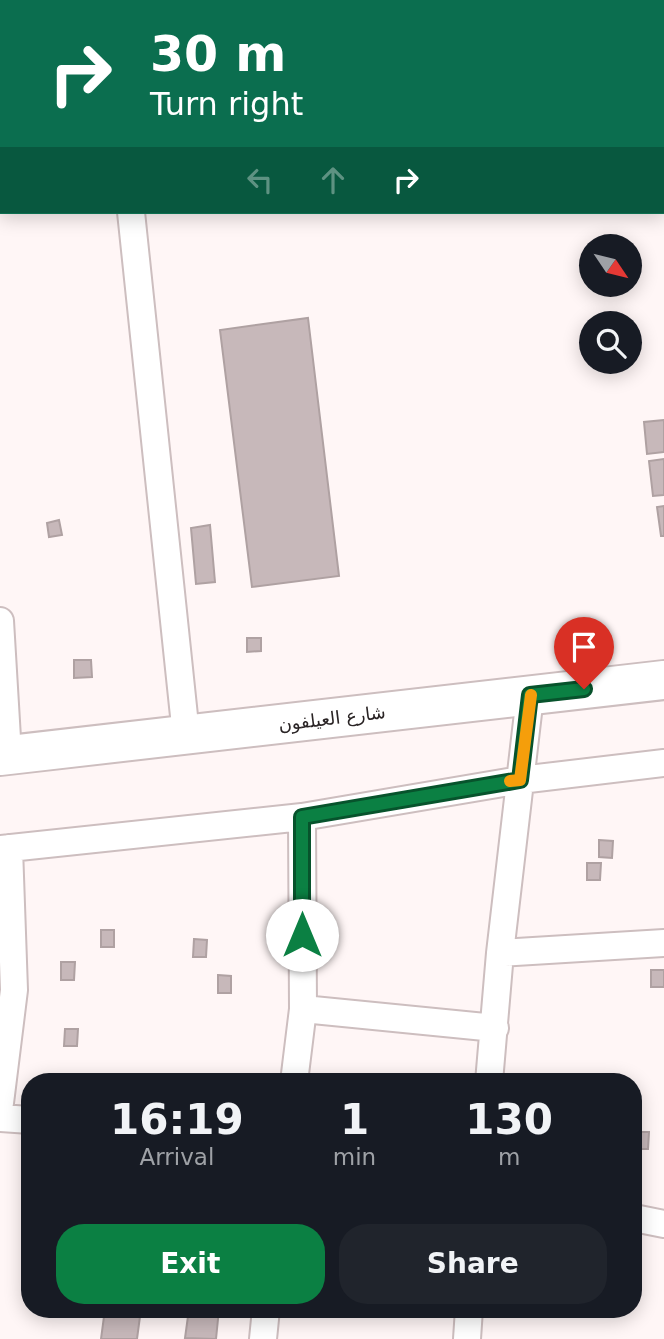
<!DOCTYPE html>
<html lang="en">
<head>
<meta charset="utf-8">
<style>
	:root { --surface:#171b24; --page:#20242c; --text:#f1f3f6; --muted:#9ea1a6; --accent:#0b8043 }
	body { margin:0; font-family:"DejaVu Sans","Noto Naskh Arabic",sans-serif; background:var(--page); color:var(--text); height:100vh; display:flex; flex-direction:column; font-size:26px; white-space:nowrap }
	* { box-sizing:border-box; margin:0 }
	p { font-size:23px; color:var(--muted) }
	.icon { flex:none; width:38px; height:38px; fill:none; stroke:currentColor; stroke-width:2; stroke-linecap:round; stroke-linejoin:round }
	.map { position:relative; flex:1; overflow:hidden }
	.details { position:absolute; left:21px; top:1073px; width:621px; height:245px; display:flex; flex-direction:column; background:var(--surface); border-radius:28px; box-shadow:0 4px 18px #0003 }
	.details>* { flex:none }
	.top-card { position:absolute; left:0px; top:0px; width:665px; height:214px; box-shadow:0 4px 18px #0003; background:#0b6e4f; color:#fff; overflow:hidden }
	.needle { width:46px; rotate:125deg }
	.controls { position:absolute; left:579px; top:234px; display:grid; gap:14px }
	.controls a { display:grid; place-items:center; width:63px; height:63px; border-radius:50%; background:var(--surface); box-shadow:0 4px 18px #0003; font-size:35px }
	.pin { position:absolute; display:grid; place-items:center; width:60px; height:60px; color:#fff; margin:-72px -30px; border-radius:50% 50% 50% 0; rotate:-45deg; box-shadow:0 0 7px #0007 }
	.pin .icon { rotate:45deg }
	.me { position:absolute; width:77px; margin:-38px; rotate:0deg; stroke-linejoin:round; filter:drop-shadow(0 0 5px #0008) }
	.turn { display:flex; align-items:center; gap:24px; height:147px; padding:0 35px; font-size:32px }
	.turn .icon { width:91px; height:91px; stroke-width:2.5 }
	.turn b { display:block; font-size:49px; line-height:60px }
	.lanes { display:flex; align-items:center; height:66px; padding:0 35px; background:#0003; justify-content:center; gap:35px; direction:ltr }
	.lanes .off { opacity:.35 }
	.eta { display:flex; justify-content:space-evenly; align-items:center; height:119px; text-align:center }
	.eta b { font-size:42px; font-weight:600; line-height:49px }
	.button { display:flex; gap:14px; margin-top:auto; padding:14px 35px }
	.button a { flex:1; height:80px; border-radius:28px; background:var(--accent); color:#fff; font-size:28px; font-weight:600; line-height:80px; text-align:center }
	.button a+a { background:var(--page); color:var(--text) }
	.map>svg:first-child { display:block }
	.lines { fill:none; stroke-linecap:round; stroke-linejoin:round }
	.stream { stroke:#d0969d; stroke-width:7 }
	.building { fill:#c7b8ba; stroke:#afa1a2; stroke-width:2 }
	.minor-casing { stroke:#cdbebf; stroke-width:30 }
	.trunk-casing { stroke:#cdbebf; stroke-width:42 }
	.minor { stroke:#fff; stroke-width:26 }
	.trunk { stroke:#fff; stroke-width:38 }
	.route-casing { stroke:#07532c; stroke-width:18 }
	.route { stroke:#0b8043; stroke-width:12 }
	.slow { stroke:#f59e0b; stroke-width:12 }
	.labels { text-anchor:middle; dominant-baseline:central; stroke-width:7; stroke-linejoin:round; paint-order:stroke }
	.street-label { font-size:18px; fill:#2a2425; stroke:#fff }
</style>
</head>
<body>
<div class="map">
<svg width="664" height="1339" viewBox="0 0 664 1339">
	<rect width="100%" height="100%" fill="#fff6f6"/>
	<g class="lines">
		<path class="stream" d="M663 107H664
			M0 166H2"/>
	</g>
	<path class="building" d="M308 318 339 576 252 587 220 330Z
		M664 420V452L647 454 644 422Z
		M664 459V495L653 496 649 461Z
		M664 506V536H661L657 507Z
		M59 520 62 535 49 537 47 523Z
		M210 525 215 582 196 584 191 528Z
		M247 638H261V651L247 652Z
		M74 660H91L92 677 74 678Z
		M599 840 613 841 612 858 599 857Z
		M587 863H601L600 880H587Z
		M101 930H114V947H101Z
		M194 939 207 940 206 957H193Z
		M61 962H75L74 980H61Z
		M651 970H664V987H651Z
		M218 975 231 976V993H218Z
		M65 1029H78L77 1046H64Z
		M636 1132H649L648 1149H635Z
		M105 1309H141L137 1339H101Z
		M189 1309H219L216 1339 185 1338Z"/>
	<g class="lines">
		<g class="minor-casing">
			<path id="minor" d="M663 79H664
				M0 146 2 145
				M131 212 186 735
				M0 621 8 755
				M0 849 302 817 520 780 664 763
				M500 953 664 943
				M303 1009 495 1028
				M294 1082 303 1009 302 817
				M489 1082 500 953 530 696
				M0 1103 14 990 9 848
				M0 1118 30 1120
				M634 1218 664 1224
				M263 1339 266 1309
				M467 1339 469 1309"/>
		</g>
		<g class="trunk-casing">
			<path id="trunk" d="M0 756 664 680"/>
		</g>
		<use href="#minor" class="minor"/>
		<use href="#trunk" class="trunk"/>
	</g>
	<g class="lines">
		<g class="route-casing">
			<path id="route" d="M302 935V817L520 780 530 695 584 689"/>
		</g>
		<use href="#route" class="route"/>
		<path class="slow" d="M510 781 520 780 531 695"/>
	</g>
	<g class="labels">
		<g class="street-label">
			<text transform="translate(332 718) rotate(-7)">شارع العيلفون</text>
		</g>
	</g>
</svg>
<div class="controls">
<a><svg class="needle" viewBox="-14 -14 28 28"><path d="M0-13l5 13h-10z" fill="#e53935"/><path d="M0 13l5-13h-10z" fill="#9ea1a6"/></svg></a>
<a><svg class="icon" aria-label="search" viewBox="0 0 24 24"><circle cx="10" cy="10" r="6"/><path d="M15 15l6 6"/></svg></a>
</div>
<div class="pin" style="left:584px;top:689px;background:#d93025"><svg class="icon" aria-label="arrive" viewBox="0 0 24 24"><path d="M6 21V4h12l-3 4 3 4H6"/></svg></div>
<svg class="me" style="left:302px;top:935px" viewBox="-20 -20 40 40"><circle r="19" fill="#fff"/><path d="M0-13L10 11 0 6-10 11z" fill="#0b8043"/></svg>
<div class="top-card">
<div class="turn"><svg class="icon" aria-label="right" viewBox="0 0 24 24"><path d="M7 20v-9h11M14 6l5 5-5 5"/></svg><div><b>30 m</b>Turn right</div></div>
<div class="lanes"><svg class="icon off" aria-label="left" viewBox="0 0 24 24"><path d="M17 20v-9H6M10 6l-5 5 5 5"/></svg><svg class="icon off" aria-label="ahead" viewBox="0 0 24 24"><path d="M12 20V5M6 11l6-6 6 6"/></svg><svg class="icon" aria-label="right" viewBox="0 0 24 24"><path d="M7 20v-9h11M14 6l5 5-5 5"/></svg></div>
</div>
<section class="details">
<div class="eta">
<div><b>16:19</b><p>Arrival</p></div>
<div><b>1</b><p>min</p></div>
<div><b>130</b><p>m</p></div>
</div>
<div class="button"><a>Exit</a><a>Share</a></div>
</section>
</div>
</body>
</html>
